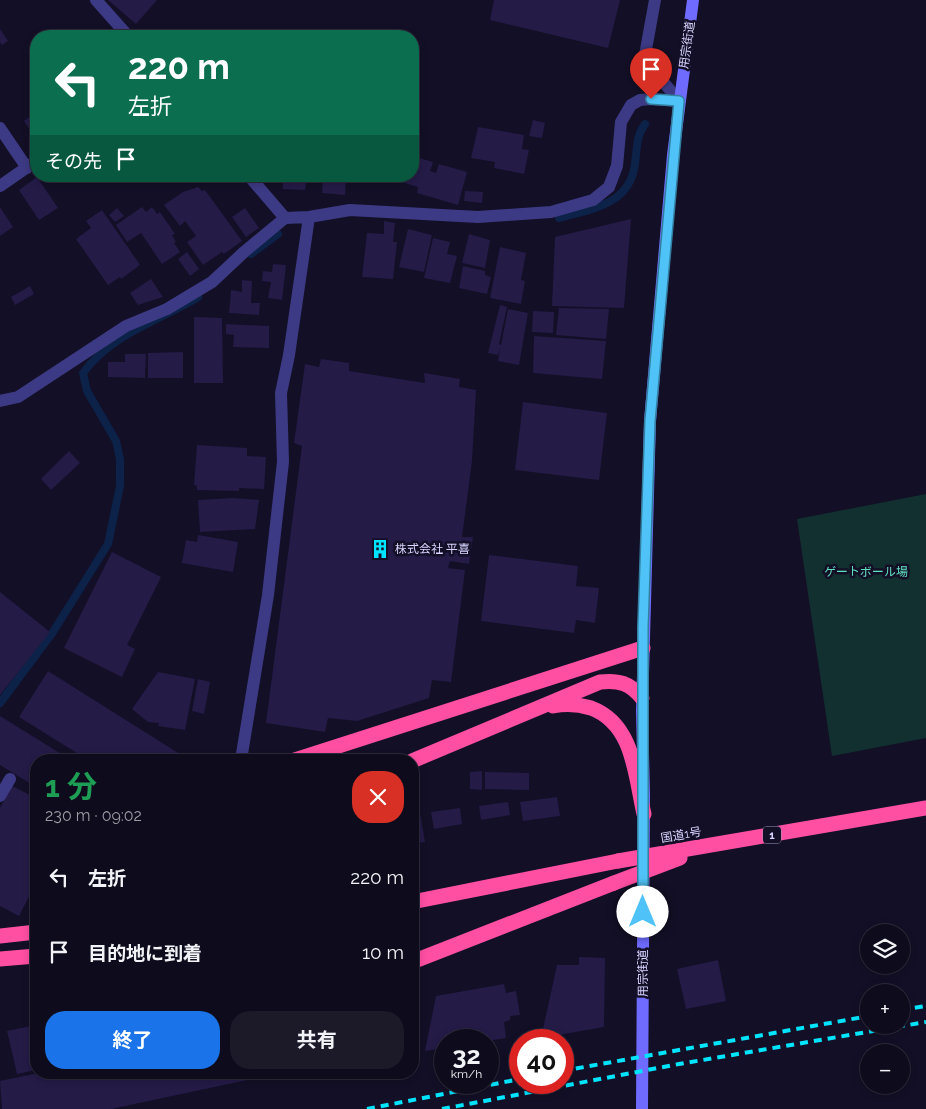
<!DOCTYPE html>
<html lang="ja">
<head>
<meta charset="utf-8">
<style>
	:root { --surface:#0e0b1c; --page:#1c1929; --text:#f1f3f6; --muted:#9b9ba3; --line:#2e2b3b; --accent:#1a73e8 }
	body { margin:0; font-family:Raleway,"Noto Sans JP",sans-serif; background:var(--page); color:var(--text); height:100vh; display:flex; flex-direction:column; font-size:19px; white-space:nowrap }
	* { box-sizing:border-box; margin:0 }
	p { font-size:16px; color:var(--muted) }
	.icon { flex:none; width:28px; height:28px; fill:none; stroke:currentColor; stroke-width:2; stroke-linecap:round; stroke-linejoin:round }
	.map { position:relative; flex:1; overflow:hidden }
	.drawer { position:absolute; left:30px; top:754px; width:389px; height:325px; display:flex; flex-direction:column; background:var(--surface); border-radius:20px; box-shadow:0 2px 8px #0003,0 0 0 1px var(--line) }
	.drawer>* { flex:none }
	.top-card { position:absolute; left:30px; top:30px; width:389px; height:152px; border-radius:20px; box-shadow:0 2px 8px #0003,0 0 0 1px var(--line); background:#0b6e4f; color:#fff; overflow:hidden }
	.fabs { position:absolute; left:860px; top:924px; display:grid; gap:10px }
	.fabs a { display:grid; place-items:center; width:50px; height:50px; border-radius:50%; background:var(--surface); box-shadow:0 2px 8px #0003,0 0 0 1px var(--line); font-size:25px }
	.speed { position:absolute; left:434px; top:1029px; display:flex; gap:10px; font-size:25px; font-weight:700; text-align:center }
	.speed>* { display:grid; place-content:center; width:65px; height:65px; border-radius:50%; background:var(--surface); box-shadow:0 2px 8px #0003,0 0 0 1px var(--line); line-height:1 }
	.speed small { font-size:12px; font-weight:400 }
	.speed .limit { border:8px solid #d22; background:#fff; color:#111 }
	.pin { position:absolute; display:grid; place-items:center; width:42px; height:42px; color:#fff; margin:-51px -21px; border-radius:50% 50% 50% 0; rotate:-45deg; box-shadow:0 0 5px #0007 }
	.pin .icon { rotate:45deg }
	.me { position:absolute; width:55px; margin:-28px; rotate:0deg; stroke-linejoin:round; filter:drop-shadow(0 0 4px #0008) }
	.turn { display:flex; align-items:center; gap:18px; height:105px; padding:0 15px; font-size:22px }
	.turn .icon { width:65px; height:65px; stroke-width:2.5 }
	.turn b { display:block; font-size:35px; line-height:42px }
	.then { display:flex; align-items:center; height:48px; padding:0 15px; background:#0003; gap:10px; font-size:19px }
	.round { display:grid; place-items:center; flex:none; width:52px; height:52px; border-radius:20px; background:var(--page) }
	.overview { display:flex; align-items:center; justify-content:space-between; height:85px; padding:0 15px }
	h1 { font-size:30px; font-weight:700; line-height:38px; color:#1e9e55 }
	.action { display:flex; gap:10px; margin-top:auto; padding:10px 15px }
	.action a { flex:1; height:58px; border-radius:20px; background:var(--accent); color:#fff; font-size:20px; font-weight:700; line-height:58px; text-align:center }
	.action a+a { background:var(--page); color:var(--text) }
	ul { padding:0; list-style:none }
	li { display:flex; align-items:center; gap:15px; height:75px; padding:0 15px }
	li div { flex:1 }
	li b { display:block; font-size:19px }
	li em { font-style:normal }
	.map>svg:first-child { display:block }
	.green { fill:#12302f }
	.lines { fill:none; stroke-linecap:round; stroke-linejoin:round }
	.stream { stroke:#0c2248; stroke-width:8 }
	.building { fill:#241b47 }
	.lane { stroke:#3d3a85; stroke-width:12 }
	.street { stroke:#3d3a85; stroke-width:12 }
	.secondary { stroke:#6f6bff; stroke-width:12 }
	.highway { stroke:#ff4fa3; stroke-width:15 }
	.rail { stroke:#00e5ff; stroke-width:4; stroke-dasharray:8 6; stroke-linecap:butt }
	.highway-bridge { stroke:#ff4fa3; stroke-width:15 }
	.route-casing { stroke:#337fa1; stroke-width:12 }
	.route { stroke:#4fc3f7; stroke-width:9 }
	.labels { text-anchor:middle; dominant-baseline:central; stroke-width:5; stroke-linejoin:round; paint-order:stroke }
	.shield { fill:#130f26; stroke:#9e99be; stroke-width:1 }
	.shield-label { font-size:11px; font-weight:bold; fill:#d9d4ff }
	.street-label { font-size:12px; fill:#d9d4ff; stroke:#130f26 }
	.poi-label { font-size:12px; fill:#d9d4ff; stroke:#130f26; text-anchor:start }
	.park-label { font-size:12px; fill:#5fe0c0; stroke:#130f26 }
</style>
</head>
<body>
<div class="map">
<svg width="926" height="1109" viewBox="0 0 926 1109">
	<rect width="100%" height="100%" fill="#130f26"/>
	<path class="green" d="M926 494V738L832 756 797 519Z"/>
	<g class="lines">
		<path class="stream" d="M559 218C591 209 630 205 635 164 637 150 636 136 645 124
			M251 254 278 234
			M0 703 53 632 108 544 120 486V459L116 441 87 391 83 373C111 334 159 321 198 297"/>
	</g>
	<path class="building" d="M108 0H157L136 24Z
		M494 0H620L608 48 490 20Z
		M0 29 8 41 2 45 0 42Z
		M36 112V139L24 121Z
		M533 120 545 123 542 138 529 136Z
		M478 127 524 135 522 149 529 150 524 174 494 168 495 162 471 158Z
		M412 156 433 162 430 171 436 173 439 164 467 172 458 205 417 193 418 187 392 179V176H412Z
		M283 176H307L305 190 283 189Z
		M323 176H346L345 195 322 193Z
		M37 177 58 208 39 220 19 190Z
		M198 187 202 191 205 190 242 241 224 254 222 252 203 265 187 242 196 236 185 221 180 226 164 205 183 192Z
		M465 191 483 192 482 203 464 201Z
		M0 207 13 227 0 236Z
		M142 207 146 212 152 207 157 214 160 212 175 234 172 235 176 242 174 243 180 252 162 264 141 233 127 242 116 225Z
		M117 208 124 216 115 222 109 215Z
		M245 208 259 228 246 237 232 217Z
		M102 210 140 265 121 279 120 277 108 285 76 239 91 228 86 221Z
		M631 219 624 308 552 306 555 237Z
		M384 221 395 223 393 242H397L393 279 362 277 367 233 384 234Z
		M408 229 432 235 424 272 399 267Z
		M469 234 490 240 485 268 462 263Z
		M433 238 450 242 447 254 457 256 450 283 424 278Z
		M500 247 526 253 521 280 525 281 521 304 490 298Z
		M187 252 199 269 190 276 178 259Z
		M273 264 286 265 282 300 268 298 271 282 262 281 263 271 272 272Z
		M463 266 485 271V275L491 277 487 294 459 288Z
		M151 279 163 297 138 305 130 293Z
		M242 280 252 281 251 303H260L259 315 229 313 231 290 242 292Z
		M30 286 34 294 15 305 11 297Z
		M500 305 507 307 499 344 501 345 508 309 528 313 519 365 498 361 500 348 498 355 488 353Z
		M559 308 609 309 606 339 556 335Z
		M533 311 554 312 553 333 532 332Z
		M194 317 222 318 223 383H194Z
		M226 324 269 326V348L233 347 234 335 226 334Z
		M534 336 606 341 602 379 533 373Z
		M183 352V378H148V353Z
		M125 354H146L145 378 108 377V362H125Z
		M321 359 349 363V371L425 383 424 373 460 379 459 387 476 390 472 461 462 537H473L469 564 450 561 448 568 465 570 451 682 432 680 429 698 357 721 328 718 325 732 266 723 302 446 294 443 305 364 319 367Z
		M523 402 607 413 599 480 515 470Z
		M197 445 247 448V456L266 457 264 489 239 488V491L197 490V486L194 485Z
		M69 451 80 463 51 490 41 479Z
		M233 498 259 500 255 529 200 532 198 500Z
		M198 535 238 542 233 572 182 563 186 540 197 542Z
		M112 552 161 577 127 645 135 649 122 677 64 648Z
		M489 555 578 566 576 586 599 588 595 623 576 620 574 633 481 621Z
		M0 592 50 632 0 695Z
		M48 671 183 756 181 760H88L19 717Z
		M158 672 195 679 185 730 158 726 159 723 148 722 132 709Z
		M198 679 210 682 204 714 192 711Z
		M0 716 71 760H36V787L0 765Z
		M482 771V790L470 789V772Z
		M485 772 529 773V790L485 789Z
		M12 786 36 798V898L30 895 19 916 0 906V808Z
		M557 797 560 816 523 821 520 802Z
		M508 802 510 815 481 820 479 806Z
		M460 808 462 824 434 829 431 812Z
		M420 813 425 842 412 844V814Z
		M579 957 605 958 604 1027 541 1038 557 965H579Z
		M718 960 726 1001 686 1009 677 969Z
		M504 984 506 993 516 991 520 1015 510 1016V1020L504 1022 506 1038 488 1041 445 1040V1048L425 1051 436 996Z
		M36 1025V1070L17 1074 7 1031Z
		M43 1072H251L252 1079 111 1109H2L0 1081Z
		M289 1072H313V1073L290 1078Z"/>
	<g class="lines">
		<path class="lane" d="M0 796 10 779"/>
		<path class="street" d="M96 0 128 36
			M655 0 643 66 656 73 679 101
			M0 128 27 168
			M249 176 285 218
			M0 186 36 161
			M0 401 18 397 126 326 167 309 212 282 244 252 285 218 309 217 350 210 478 217 551 212 593 200 609 187 617 166 621 122 631 105 640 100 651 99 679 101
			M241 760 268 595 283 462 281 393 289 355 309 217"/>
		<path class="secondary" d="M642 1109 644 795 642 711 650 421 673 155 693 0"/>
		<path class="highway" d="M553 706C567 703 578 704 591 708 634 724 635 775 644 814
			M295 760 643 648
			M412 761 600 682C619 680 630 683 642 698
			M412 902 618 861
			M0 936 36 932
			M0 959 36 956
			M412 962 614 883"/>
		<path class="rail" d="M901 1010 926 1006
			M562 1071 869 1016
			M367 1109 520 1079
			M442 1109 679 1064 926 1022"/>
		<path class="highway-bridge" d="M618 861 926 808
			M614 883 680 858"/>
	</g>
	<g class="lines">
		<g class="route-casing">
			<path id="route" d="M643 912V627L650 421 679 101 651 99"/>
		</g>
		<use href="#route" class="route"/>
	</g>
	<defs>
		<g id="building-bare" transform="scale(1.5)"><path d="M-4-6H4V6H1V3H-1V6H-4ZM-2.5-4.3h1.7v1.8h-1.7ZM.8-4.3h1.7v1.8H.8ZM-2.5-1h1.7V.8h-1.7ZM.8-1h1.7V.8H.8Z" fill="#00e5ff" stroke="#130f26" stroke-width="2.5" paint-order="stroke"/></g>
	</defs>
	<g fill-rule="evenodd">
		<use href="#building-bare" x="380" y="549"/>
	</g>
	<g class="labels">
		<rect class="shield" x="763" y="826.5" width="18" height="17" rx="4"/>
		<g class="shield-label">
			<text x="772" y="835">1</text>
		</g>
		<g class="street-label">
			<text transform="translate(687 45) rotate(-82)">用宗街道</text>
			<text transform="translate(681 835) rotate(-10)">国道1号</text>
			<text transform="translate(643 973) rotate(-90)">用宗街道</text>
		</g>
		<g class="poi-label">
			<text x="395" y="549">株式会社 平喜</text>
		</g>
		<g class="park-label">
			<text x="866" y="572">ゲートボール場</text>
		</g>
	</g>
</svg>
<div class="fabs">
<a><svg class="icon" aria-label="layers" viewBox="0 0 24 24"><path d="M12 4l9 5-9 5-9-5zM3 14l9 5 9-5"/></svg></a>
<a>+</a>
<a>−</a>
</div>
<div class="speed"><div>32<small>km/h</small></div><div class="limit">40</div></div>
<div class="pin" style="left:651px;top:99px;background:#d93025"><svg class="icon" aria-label="arrive" viewBox="0 0 24 24"><path d="M6 21V4h12l-3 4 3 4H6"/></svg></div>
<svg class="me" style="left:643px;top:912px" viewBox="-20 -20 40 40"><circle r="19" fill="#fff"/><path d="M0-13L10 11 0 6-10 11z" fill="#4fc3f7"/></svg>
<div class="top-card">
<div class="turn"><svg class="icon" aria-label="left" viewBox="0 0 24 24"><path d="M17 20v-9H6M10 6l-5 5 5 5"/></svg><div><b>220 m</b>左折</div></div>
<div class="then">その先<svg class="icon" aria-label="arrive" viewBox="0 0 24 24"><path d="M6 21V4h12l-3 4 3 4H6"/></svg></div>
</div>
<section class="drawer">
<div class="overview"><div><h1>1 分</h1><p>230 m · 09:02</p></div><a class="round" style="background:#d93025;color:#fff"><svg class="icon" aria-label="close" viewBox="0 0 24 24"><path d="M6 6l12 12M18 6L6 18"/></svg></a></div>
<ul>
<li><svg class="icon" aria-label="left" viewBox="0 0 24 24"><path d="M17 20v-9H6M10 6l-5 5 5 5"/></svg><div><b>左折</b></div><em>220 m</em></li>
<li><svg class="icon" aria-label="arrive" viewBox="0 0 24 24"><path d="M6 21V4h12l-3 4 3 4H6"/></svg><div><b>目的地に到着</b></div><em>10 m</em></li>
</ul>
<div class="action"><a>終了</a><a>共有</a></div>
</section>
</div>
</body>
</html>
